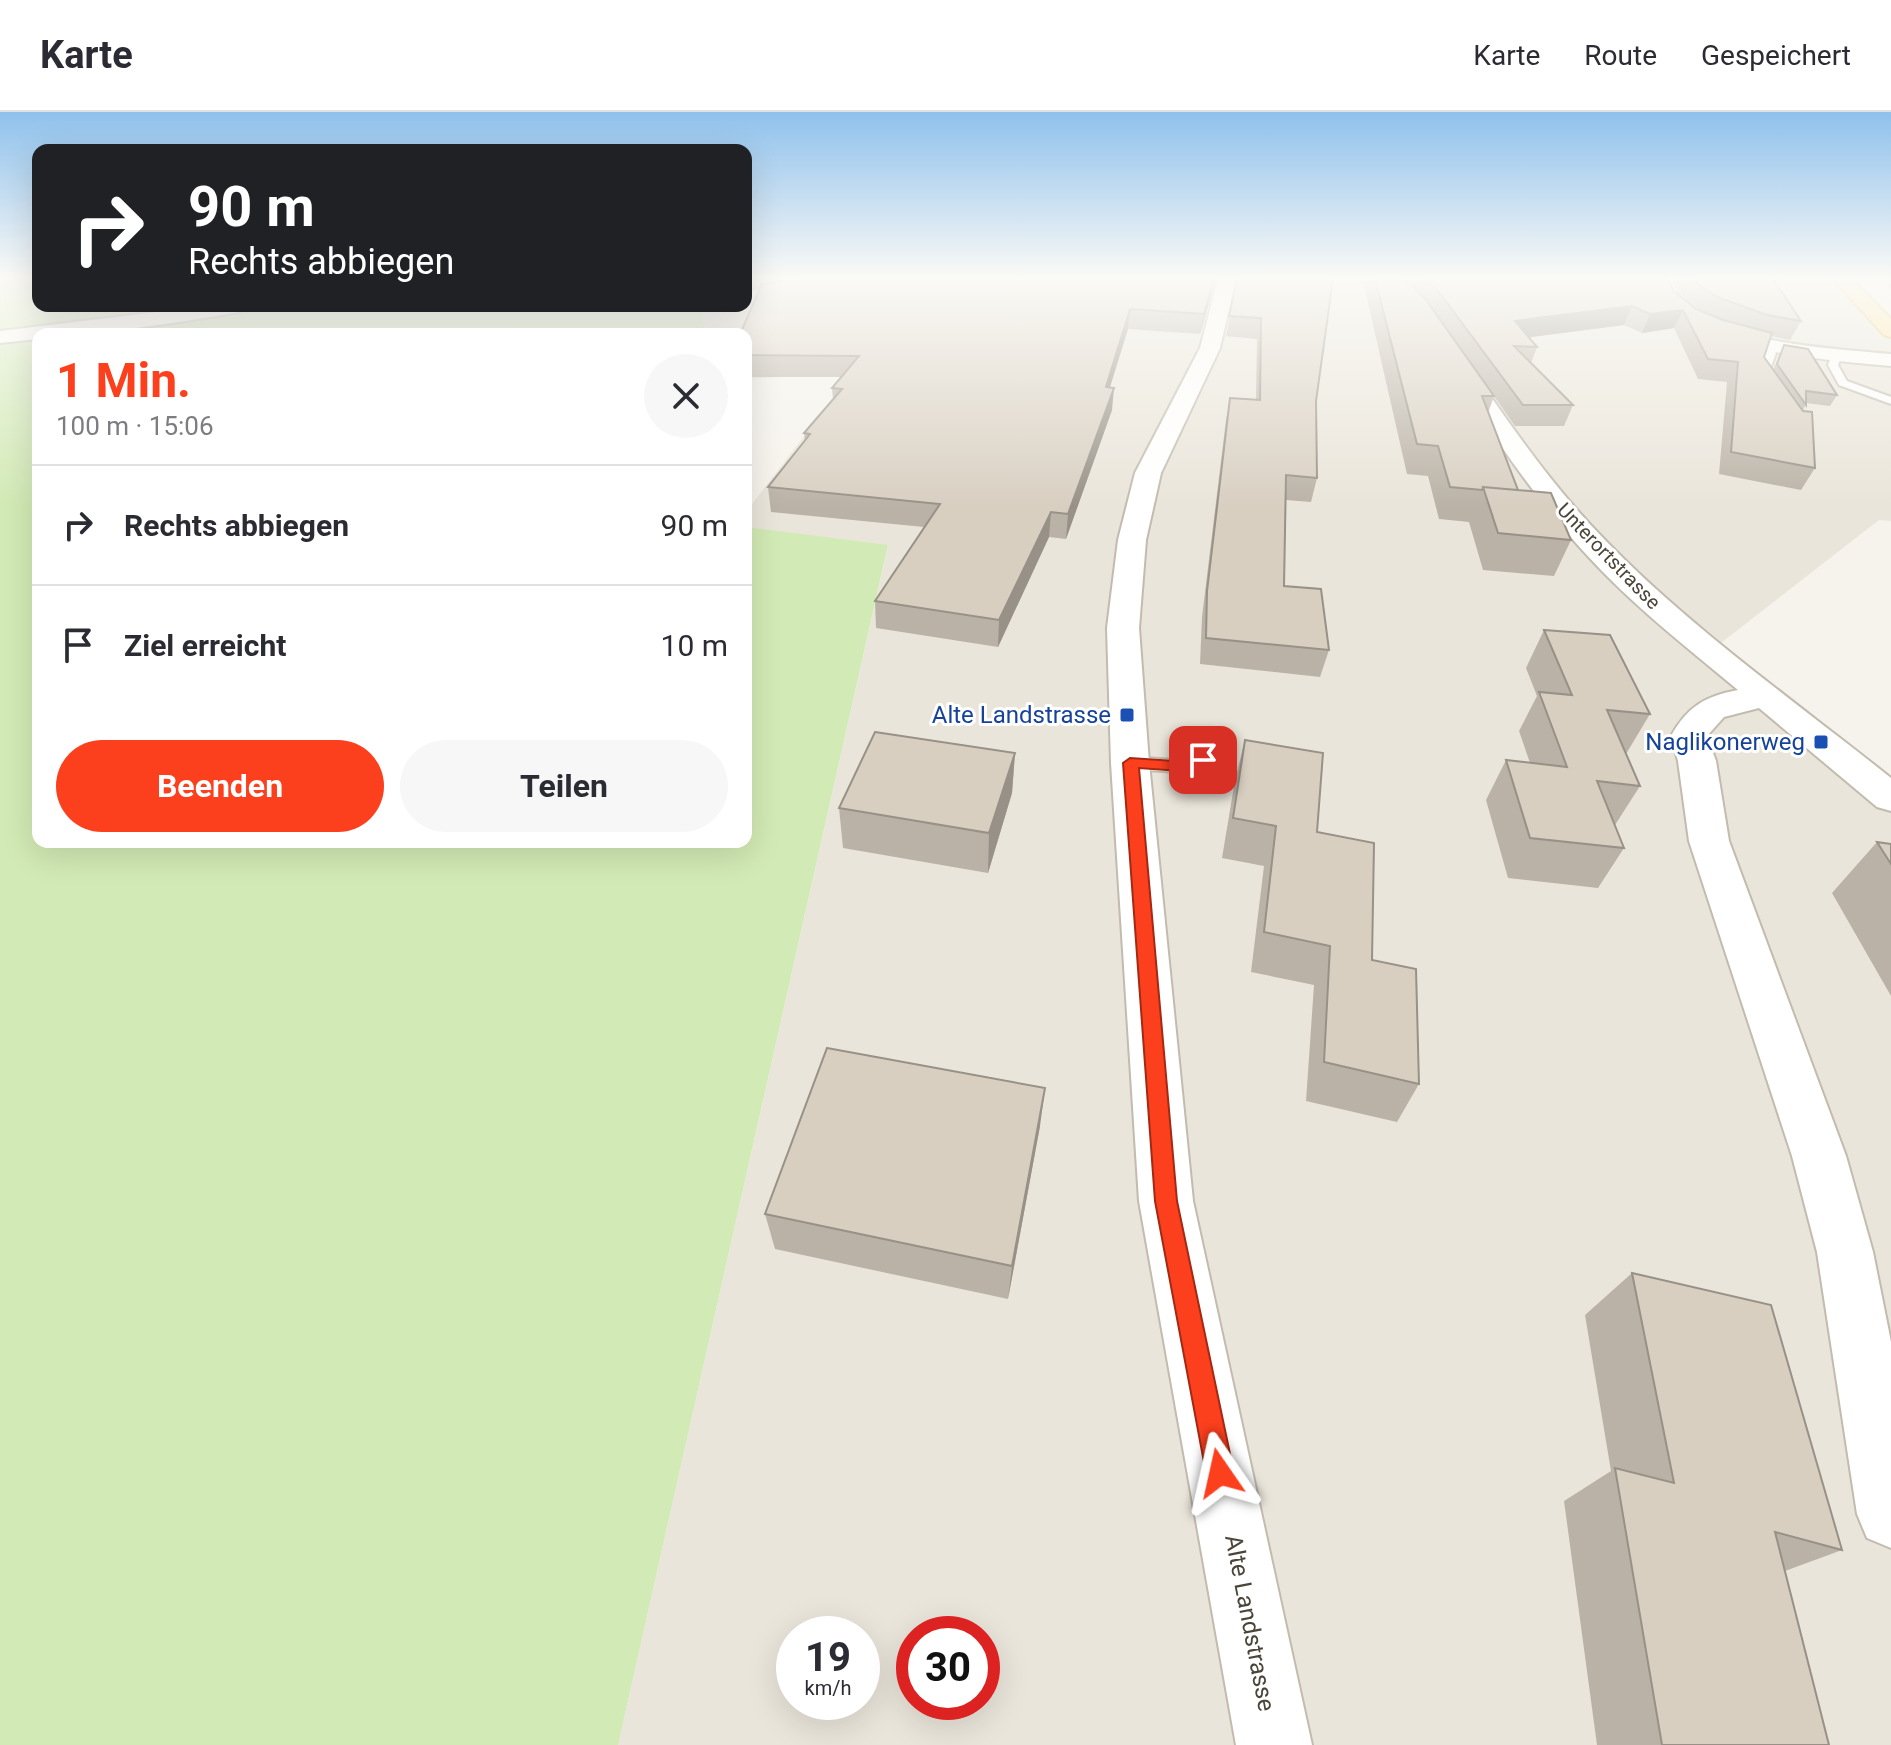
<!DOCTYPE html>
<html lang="de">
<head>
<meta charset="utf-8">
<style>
	:root { --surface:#fff; --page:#f7f7f7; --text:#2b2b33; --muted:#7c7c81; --line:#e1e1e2; --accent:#fc3f1d }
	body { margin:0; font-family:Roboto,sans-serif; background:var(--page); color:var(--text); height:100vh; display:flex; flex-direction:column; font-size:30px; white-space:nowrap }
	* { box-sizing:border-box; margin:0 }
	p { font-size:26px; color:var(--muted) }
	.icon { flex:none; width:44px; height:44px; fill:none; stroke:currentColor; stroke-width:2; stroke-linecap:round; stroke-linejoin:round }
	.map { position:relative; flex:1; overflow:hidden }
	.panel { position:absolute; left:32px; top:216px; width:720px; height:520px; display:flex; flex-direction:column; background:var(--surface); border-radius:16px; box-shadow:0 8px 32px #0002 }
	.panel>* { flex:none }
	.hud { position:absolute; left:32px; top:32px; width:720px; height:168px; border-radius:16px; box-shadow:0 8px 32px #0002; background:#202124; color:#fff; overflow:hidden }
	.speed { position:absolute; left:776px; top:1504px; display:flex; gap:16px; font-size:40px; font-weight:700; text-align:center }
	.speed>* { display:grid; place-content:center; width:104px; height:104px; border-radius:50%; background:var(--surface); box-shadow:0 8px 32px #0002; line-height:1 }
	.speed small { font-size:20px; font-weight:400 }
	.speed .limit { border:12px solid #d22; background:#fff; color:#111 }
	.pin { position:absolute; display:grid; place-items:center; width:68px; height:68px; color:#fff; margin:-34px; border-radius:16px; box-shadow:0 4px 12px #0006 }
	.me { position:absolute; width:88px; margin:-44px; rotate:349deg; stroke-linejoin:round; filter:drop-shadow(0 0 6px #0008) }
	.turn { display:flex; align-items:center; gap:28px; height:168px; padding:0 24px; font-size:36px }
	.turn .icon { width:104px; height:104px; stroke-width:2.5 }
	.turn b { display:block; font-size:56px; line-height:68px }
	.round { display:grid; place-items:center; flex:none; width:84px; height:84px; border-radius:42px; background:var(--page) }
	.head { display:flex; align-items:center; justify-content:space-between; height:136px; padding:0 24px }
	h1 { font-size:48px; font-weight:700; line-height:60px; color:var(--accent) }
	.cta { display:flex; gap:16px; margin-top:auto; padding:16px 24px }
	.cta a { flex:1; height:92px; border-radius:48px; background:var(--accent); color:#fff; font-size:32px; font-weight:700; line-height:92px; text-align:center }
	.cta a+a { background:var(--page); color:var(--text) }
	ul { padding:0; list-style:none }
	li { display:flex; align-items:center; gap:24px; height:120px; padding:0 24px; border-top:2px solid var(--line) }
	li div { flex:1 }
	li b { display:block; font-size:30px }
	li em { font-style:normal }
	header { display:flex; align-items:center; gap:48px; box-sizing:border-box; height:112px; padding:0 40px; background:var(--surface); border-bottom:2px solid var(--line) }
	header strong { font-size:38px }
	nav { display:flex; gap:44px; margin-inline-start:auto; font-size:28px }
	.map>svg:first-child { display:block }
	.residential { fill:#eae5da; fill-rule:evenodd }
	.green { fill:#d2eab5 }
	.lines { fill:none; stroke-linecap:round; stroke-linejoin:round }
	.lane-casing { stroke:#c2bbae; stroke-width:4 }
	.street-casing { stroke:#c2bbae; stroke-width:4 }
	.primary-casing { stroke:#e6c16a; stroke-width:4 }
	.lane { fill:#fff; fill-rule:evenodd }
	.street { fill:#fff; fill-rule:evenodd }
	.primary { fill:#ffe39c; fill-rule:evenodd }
	.rail-casing { stroke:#9a9a9a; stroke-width:4 }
	.rail { stroke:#fff; stroke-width:3; stroke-dasharray:8; stroke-linecap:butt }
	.wall { fill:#bab2a6 }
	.shaded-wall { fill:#979187 }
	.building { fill:#d8cfc1; stroke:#979187; stroke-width:2 }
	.route { fill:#fc3f1d; stroke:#a42913; stroke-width:2 }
	.transit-dot { fill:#1a4fb4; stroke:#fff; stroke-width:3 }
	.labels { text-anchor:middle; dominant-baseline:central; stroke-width:6; stroke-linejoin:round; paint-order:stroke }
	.far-street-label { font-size:20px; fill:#4b4439; stroke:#fff }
	.transit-label { font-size:24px; fill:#164399; stroke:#fff; text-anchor:end }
	.street-label { font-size:24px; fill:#4b4439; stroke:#fff }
</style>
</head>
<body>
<header>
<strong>Karte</strong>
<nav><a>Karte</a><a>Route</a><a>Gespeichert</a></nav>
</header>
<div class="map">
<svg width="1891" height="1633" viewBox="0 0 1891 1633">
	<rect width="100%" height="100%" fill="#f6f3ec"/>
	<path class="residential" d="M746 167H1834L1891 227V409L1879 408 1717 534 1891 673V1633H618L888 434 746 415V400L852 261 746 267V222H705L701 194H746ZM794 1522H862V1590H794ZM914 1522H982V1590H914Z"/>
	<path class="green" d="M0 167H38V194H701L705 222H38V730H746V415L888 433 618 1633H0Z"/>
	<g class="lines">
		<g class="lane-casing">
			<path id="lane" d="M1764 226 1776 241 1768 263 1774 275 1768 278 1764 277 1756 263 1766 241 1759 229Z
				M1837 239 1842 242 1838 253 1847 269 1891 285V292L1839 273 1828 253 1832 242Z
				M1203 642 1212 648 1201 659 1194 661 1130 657 1121 651 1130 645 1190 649Z"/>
		</g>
		<g class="street-casing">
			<path id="street" d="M844 167H891L882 172 746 191V179Z
				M1218 167H1236L1220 236 1161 361 1146 428 1139 516 1149 651 1193 1089 1312 1633H1236L1139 1089 1111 651 1107 516 1118 428 1135 361 1200 236Z
				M1360 167C1389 165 1416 183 1436 204 1489 281 1539 361 1605 428 1689 515 1796 590 1891 666V699L1877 695 1759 596 1724 605 1707 624 1716 649 1729 729 1846 1044 1873 1140 1891 1230V1436L1867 1426 1857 1402 1817 1140 1792 1044 1689 729 1678 649 1671 624C1687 595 1705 584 1738 578 1685 534 1630 491 1584 440 1521 371 1472 290 1421 212L1408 197Z
				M1653 167H1671C1676 175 1679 186 1687 193 1734 233 1831 236 1891 242V254C1836 249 1710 240 1671 199 1663 190 1658 178 1653 167Z
				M206 194H249L239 200C172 212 106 222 38 222V227L0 231V219Z"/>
		</g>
		<g class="primary-casing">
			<path id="primary" d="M1833 167H1852L1891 207V225L1884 223Z"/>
		</g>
		<use href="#lane" class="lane"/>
		<use href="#street" class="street"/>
		<use href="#primary" class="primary"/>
		<g class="rail-casing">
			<path id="rail" d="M1883 167 1891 174"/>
		</g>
		<use href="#rail" class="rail"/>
	</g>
	<path class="wall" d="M771 167H1216L1200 222 1128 217 1110 275 1112 298 1066 427 1049 425 998 535 876 516 875 489 924 415 771 400 768 375 805 329 804 321 833 287 832 276 841 265H746V222L771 171Z
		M1237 167 1316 289 1317 366 1311 390 1286 388 1284 474 1329 538 1320 565 1200 552 1202 505 1226 308 1230 286 1256 288 1257 227 1226 224Z
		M1366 167H1667L1674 179 1696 197 1701 199 1686 188 1673 167H1773L1801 209 1790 228 1771 224 1764 245 1773 258 1784 233 1837 283 1830 294 1806 291 1803 299 1815 356 1801 378 1719 362 1727 270 1698 267 1674 216 1642 221 1624 213 1529 225 1537 235 1531 251 1573 293 1564 314H1515L1494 284 1488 301 1518 378 1571 428 1554 464 1483 458 1469 410 1439 407 1428 364 1407 362 1364 173Z
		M1544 518 1650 602 1626 642 1640 674 1615 713 1624 736 1598 776 1508 766 1486 688 1506 648 1530 651 1519 619 1537 584 1526 556Z
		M1245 628 1317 720 1372 848 1419 972 1397 1010 1306 989 1314 873 1251 860 1264 754 1222 746 1235 668Z
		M1015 641 1012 681 988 761 843 736 839 696Z
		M1877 730 1891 732V884L1832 781Z
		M1040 1014 1008 1187 775 1137 765 1102Z
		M1632 1161 1842 1438 1785 1459 1829 1633H1597L1564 1389 1611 1359 1585 1203Z"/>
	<path class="shaded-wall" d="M771 167H823L772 173Z
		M1214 167H1216L1200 222 1204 202Z
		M1632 194 1624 213 1508 228 1515 209Z
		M1130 197 1128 217 1103 297 1106 275Z
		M1683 198 1674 216 1642 221 1650 202Z
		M1114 276 1112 298 1066 427 1068 402Z
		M1051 400 1049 425 998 535 999 508Z
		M1015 641 1012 681 988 761 989 721Z
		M1045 976 1040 1014 1008 1187 1012 1154Z"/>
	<path class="building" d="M802 167H1214L1204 202 1130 197 1106 275 1114 276 1068 402 1051 400 999 508 875 489 940 392 768 375 810 322 804 321 842 277 832 276 859 244 746 243V222H740L762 172Z
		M1237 167H1333L1316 289 1317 366 1286 363 1284 474 1321 477 1329 538 1206 526 1207 479 1230 286 1260 288 1261 206 1229 204Z
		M1375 167H1401L1413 174 1426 188 1494 284H1482L1518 378 1483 375 1482 378 1450 375 1438 334 1417 332Z
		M1421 167H1667L1674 179 1696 197 1723 208 1772 221 1764 245 1803 299 1812 300 1815 356 1731 340 1738 250 1708 247 1683 198 1650 202 1632 194 1515 209 1537 235 1514 234 1573 293H1523L1436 176Z
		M1692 167H1773L1801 209 1767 203 1717 185 1695 170Z
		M1784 233 1808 237 1837 283 1806 279V293L1777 252Z
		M1483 375 1551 381 1571 428 1498 421Z
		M1544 518 1610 523 1650 602 1607 598 1640 674 1597 669 1624 736 1530 726 1506 648 1567 655 1539 580 1572 583Z
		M875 620 1015 641 989 721 839 696Z
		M1245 628 1323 641 1317 720 1374 731 1372 848 1416 857 1419 972 1324 950 1330 834 1264 820 1276 714 1233 706Z
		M1877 730 1891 732V752Z
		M827 936 1045 976 1012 1154 765 1102Z
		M1632 1161 1771 1193 1842 1438 1775 1420 1829 1633H1662L1615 1356 1674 1371Z"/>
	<linearGradient id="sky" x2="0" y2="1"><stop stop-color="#8fc1ec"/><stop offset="0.42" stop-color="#fbfaf6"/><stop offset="1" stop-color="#fbfaf6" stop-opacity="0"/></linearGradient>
	<rect width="1891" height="395" fill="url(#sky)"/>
	<path class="route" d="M1203 643 1210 648 1194 660 1139 656 1177 1089 1234 1361 1230 1370 1220 1374 1210 1370 1206 1361 1155 1089 1123 651 1130 646 1190 650Z"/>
	<g class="transit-dot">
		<rect x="1119" y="595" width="16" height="16" rx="4"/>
		<rect x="1813" y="622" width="16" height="16" rx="4"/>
	</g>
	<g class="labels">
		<g class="far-street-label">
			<text transform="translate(1609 444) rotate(46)">Unterortstrasse</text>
		</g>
		<g class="transit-label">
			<text x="1111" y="603">Alte Landstrasse</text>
			<text x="1805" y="630">Naglikonerweg</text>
		</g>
		<g class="street-label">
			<text transform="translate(1250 1511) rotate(79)">Alte Landstrasse</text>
		</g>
	</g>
</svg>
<div class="speed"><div>19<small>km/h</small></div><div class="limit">30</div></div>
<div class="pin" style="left:1203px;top:648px;background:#d93025"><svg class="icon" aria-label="arrive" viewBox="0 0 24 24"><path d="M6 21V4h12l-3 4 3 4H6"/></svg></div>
<svg class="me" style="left:1220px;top:1361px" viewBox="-20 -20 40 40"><path d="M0-17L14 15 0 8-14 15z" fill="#fc3f1d" stroke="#fff" stroke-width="4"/></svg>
<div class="hud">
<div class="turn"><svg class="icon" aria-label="right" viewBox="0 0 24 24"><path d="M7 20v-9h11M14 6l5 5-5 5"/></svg><div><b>90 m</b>Rechts abbiegen</div></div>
</div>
<section class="panel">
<div class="head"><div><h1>1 Min.</h1><p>100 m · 15:06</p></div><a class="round"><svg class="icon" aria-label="close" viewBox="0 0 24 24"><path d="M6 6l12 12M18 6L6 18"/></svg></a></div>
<ul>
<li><svg class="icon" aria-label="right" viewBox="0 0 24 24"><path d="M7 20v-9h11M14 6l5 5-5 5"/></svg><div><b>Rechts abbiegen</b></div><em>90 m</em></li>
<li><svg class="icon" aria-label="arrive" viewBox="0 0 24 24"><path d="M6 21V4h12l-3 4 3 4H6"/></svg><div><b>Ziel erreicht</b></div><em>10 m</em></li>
</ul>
<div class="cta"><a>Beenden</a><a>Teilen</a></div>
</section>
</div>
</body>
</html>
